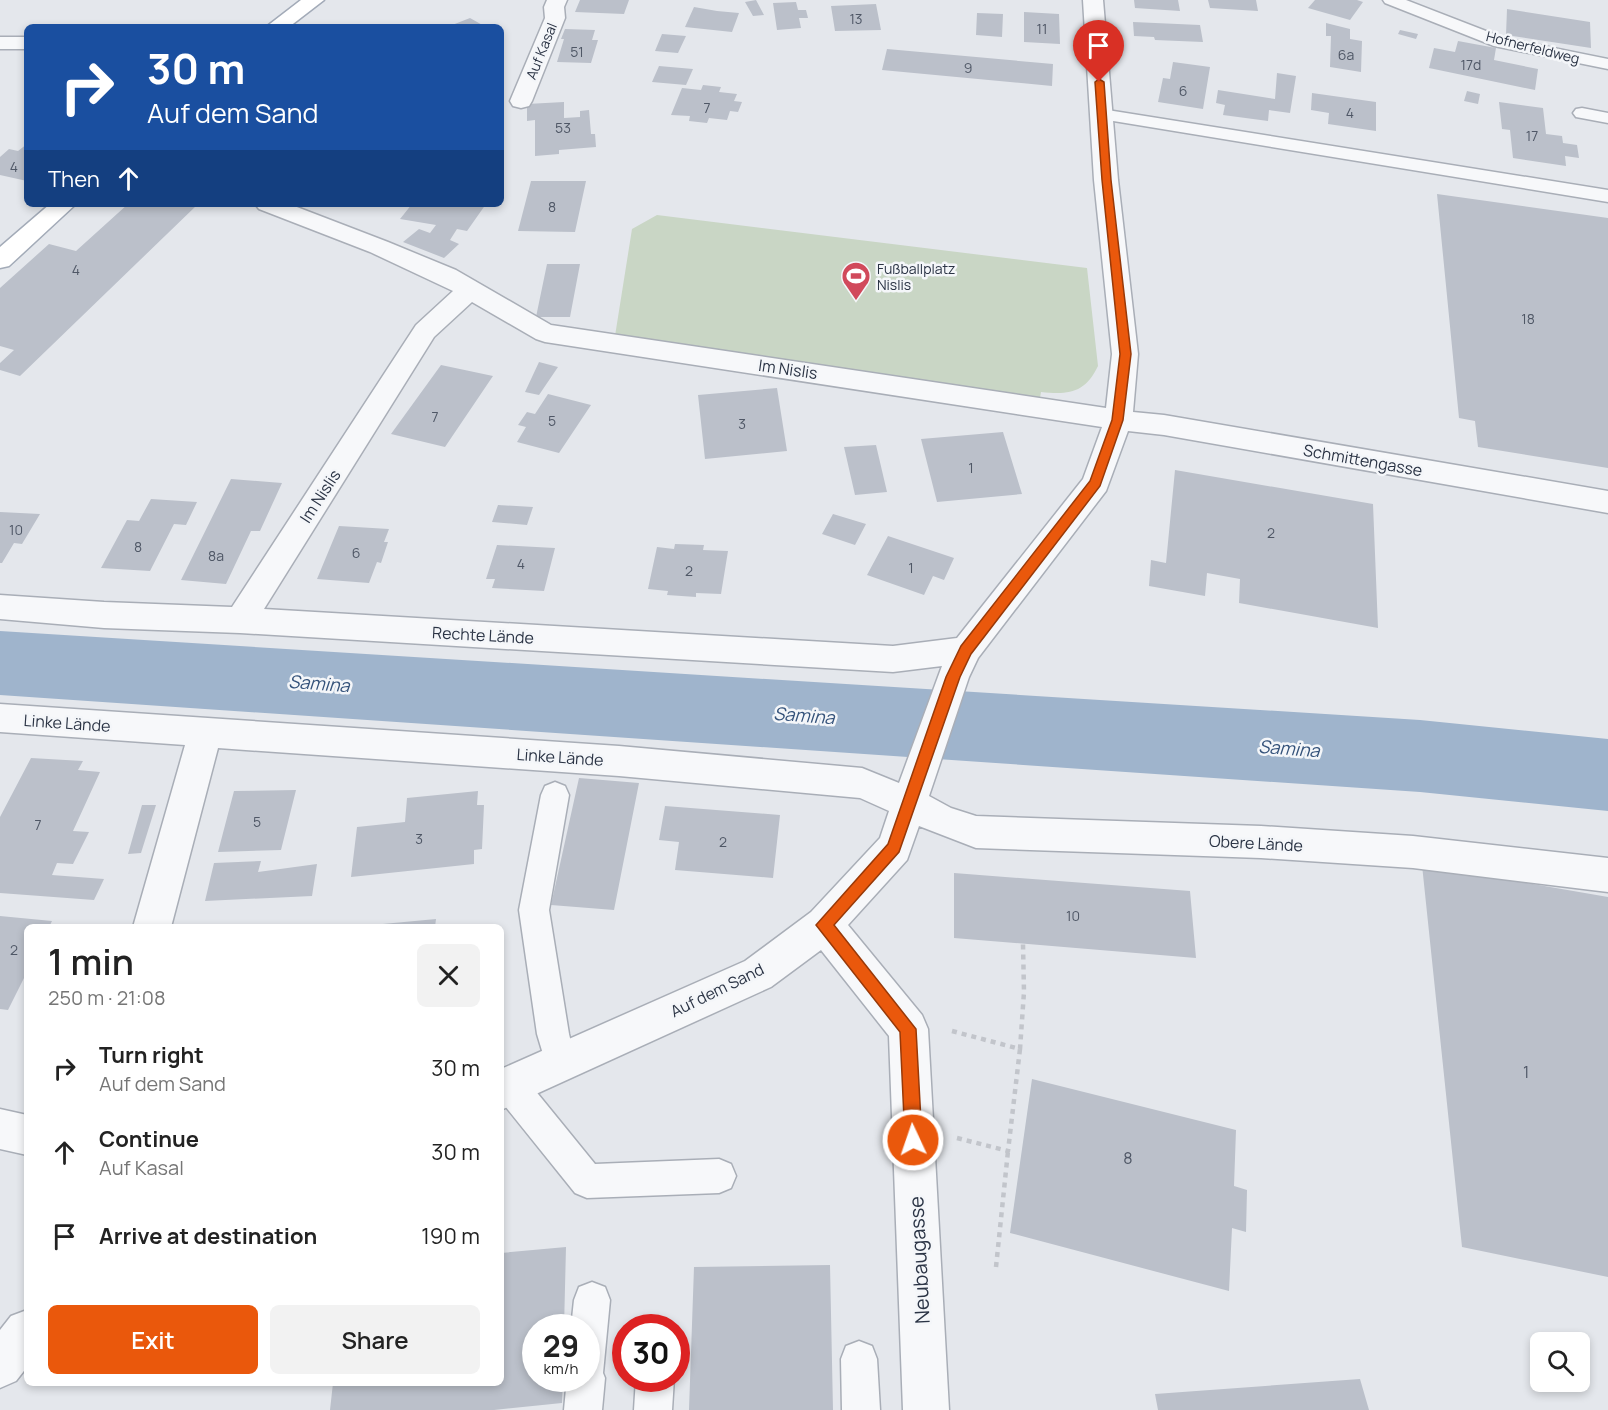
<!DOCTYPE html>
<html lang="en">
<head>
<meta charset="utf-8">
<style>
	:root { --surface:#fff; --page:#f2f2f2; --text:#222; --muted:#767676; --accent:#ea580c }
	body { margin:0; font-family:Manrope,sans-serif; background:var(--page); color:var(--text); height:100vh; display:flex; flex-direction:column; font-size:22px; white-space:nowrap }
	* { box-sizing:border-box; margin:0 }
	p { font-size:20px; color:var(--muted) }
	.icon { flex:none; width:33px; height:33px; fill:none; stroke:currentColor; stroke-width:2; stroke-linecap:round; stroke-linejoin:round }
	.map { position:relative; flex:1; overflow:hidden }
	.panel { position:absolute; left:24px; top:924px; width:480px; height:462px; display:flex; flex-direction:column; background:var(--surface); border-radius:9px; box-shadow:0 3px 9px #0003 }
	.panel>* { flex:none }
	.banner { position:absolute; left:24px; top:24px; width:480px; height:183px; border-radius:9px; box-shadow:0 3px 9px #0003; background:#1a4fa0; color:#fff; overflow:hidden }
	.buttons { position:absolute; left:1530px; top:1332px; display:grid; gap:12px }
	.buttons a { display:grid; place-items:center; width:60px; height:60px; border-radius:9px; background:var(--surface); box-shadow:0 3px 9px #0003; font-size:30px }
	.speed { position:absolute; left:522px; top:1314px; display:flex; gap:12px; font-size:30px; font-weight:700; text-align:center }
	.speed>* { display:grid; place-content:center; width:78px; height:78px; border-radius:50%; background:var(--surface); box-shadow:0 3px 9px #0003; line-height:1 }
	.speed small { font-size:15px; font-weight:400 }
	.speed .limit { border:9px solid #d22; background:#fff; color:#111 }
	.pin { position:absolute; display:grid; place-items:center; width:51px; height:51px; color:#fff; margin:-62px -26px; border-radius:50% 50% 50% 0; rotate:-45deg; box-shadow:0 0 6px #0007 }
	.pin .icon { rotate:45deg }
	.me { position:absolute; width:66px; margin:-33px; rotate:357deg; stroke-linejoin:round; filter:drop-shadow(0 0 4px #0008) }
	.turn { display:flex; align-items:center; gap:21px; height:126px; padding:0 24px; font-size:27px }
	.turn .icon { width:78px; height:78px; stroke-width:2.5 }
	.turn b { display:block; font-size:42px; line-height:51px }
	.then { display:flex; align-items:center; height:57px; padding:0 24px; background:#0003; gap:12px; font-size:22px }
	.round { display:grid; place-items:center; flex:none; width:63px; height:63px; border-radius:9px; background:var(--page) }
	.overview { display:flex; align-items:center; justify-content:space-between; height:102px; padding:0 24px }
	h1 { font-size:36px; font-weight:600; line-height:45px }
	.button { display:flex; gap:12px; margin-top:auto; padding:12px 24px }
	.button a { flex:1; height:69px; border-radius:9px; background:var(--accent); color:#fff; font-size:24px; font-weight:600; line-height:69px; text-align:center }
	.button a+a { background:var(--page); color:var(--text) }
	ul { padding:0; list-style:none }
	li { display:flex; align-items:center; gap:18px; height:84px; padding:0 24px }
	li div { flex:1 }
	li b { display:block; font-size:22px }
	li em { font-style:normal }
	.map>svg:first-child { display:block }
	.green { fill:#c9d6c5 }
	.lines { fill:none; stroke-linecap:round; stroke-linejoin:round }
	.river { fill:#9fb4cc; fill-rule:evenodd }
	.building { fill:#bbc0ca }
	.lane-casing { stroke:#a9aeb7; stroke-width:3 }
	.street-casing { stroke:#a9aeb7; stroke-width:3 }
	.primary-casing { stroke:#a3abb8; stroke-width:3 }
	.path { stroke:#c2c5cb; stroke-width:4.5; stroke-dasharray:5 5; stroke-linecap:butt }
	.lane { fill:#f7f8fa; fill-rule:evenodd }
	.street { fill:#f7f8fa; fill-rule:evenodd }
	.primary { fill:#fff; fill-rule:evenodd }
	.route { fill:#ea580c; stroke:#983908; stroke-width:1.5 }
	.labels { text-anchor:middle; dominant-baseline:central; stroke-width:5; stroke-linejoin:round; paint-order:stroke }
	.number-label { font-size:14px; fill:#4f5766 }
	.far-street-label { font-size:14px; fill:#2b3445; stroke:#f4f6f9 }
	.far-poi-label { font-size:14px; fill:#2b3445; stroke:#f4f6f9; text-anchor:start }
	.street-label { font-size:16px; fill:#2b3445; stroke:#f4f6f9 }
	.near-number-label { font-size:16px; fill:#4f5766 }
	.water-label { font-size:18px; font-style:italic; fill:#34527a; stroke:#f4f6f9 }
	.near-street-label { font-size:20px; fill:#2b3445; stroke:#f4f6f9 }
</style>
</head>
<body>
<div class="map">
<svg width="1608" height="1410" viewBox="0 0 1608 1410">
	<rect width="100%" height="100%" fill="#e4e7ec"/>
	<path class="green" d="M657 215 1087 268 1098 366C1085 393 1069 395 1041 392L1040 398 615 336 632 229Z"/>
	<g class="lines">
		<path class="river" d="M0 631 1420 720 1608 739V811L1420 792 0 695Z"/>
	</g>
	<path class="building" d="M580 0H629L624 14 575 12Z
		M756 0 764 15 753 16 745 2Z
		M1134 0H1178L1180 11 1135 8Z
		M1208 0H1256L1258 11 1210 8Z
		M1315 0H1357L1363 2 1350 20 1308 8Z
		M796 2 798 10H806L808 18H799L801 28 777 30 773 3Z
		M876 4 881 30 835 31 831 6Z
		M694 7 717 11 739 13 732 32 685 27Z
		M1507 9 1590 22 1591 48 1506 35Z
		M1024 12 1059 14 1060 44 1024 42Z
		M977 13 1003 14 1002 37 976 35Z
		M470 18 486 27H447Z
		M1133 22 1200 25 1203 42 1155 40 1154 37 1134 36Z
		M1326 23 1350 29V39L1362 41 1361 72 1330 67 1331 36H1326Z
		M565 29 595 30 592 40H598L591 63 557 62 564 39H561Z
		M1400 30 1418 34 1416 39 1398 34Z
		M662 34 686 36 678 53 655 51Z
		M1458 41 1496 48 1494 60 1538 69 1535 90 1429 68 1434 48 1455 52Z
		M887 49 1053 64 1052 86 882 70Z
		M1173 62 1210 67 1203 109 1158 102 1163 78 1170 79Z
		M659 66 693 69 686 85 652 82Z
		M1277 73 1296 76 1290 113 1269 110 1268 121 1223 115 1225 105 1216 103 1218 90 1275 99Z
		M703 85 721 87 719 92 737 94 734 101 742 102 738 112 730 111 727 120 709 118 707 123 689 121 690 116 671 115 682 88 701 90Z
		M1467 91 1480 94 1478 104 1464 101Z
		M1312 93 1376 102V131L1328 124 1329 113 1311 110Z
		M564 102V118L580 117V111L589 110 591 134H595L596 147 559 150V154L535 156V120L527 121V104Z
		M1499 102 1543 108 1546 134 1562 136 1563 143 1577 145 1579 158 1565 156 1566 166 1513 158 1510 130 1502 129Z
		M27 144V181L0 175V157L9 149 18 151Z
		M531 181H586L575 232 518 231Z
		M1437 194 1608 218V468L1478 447 1475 421 1459 418Z
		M128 204H185L196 206 20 376 0 370V363L14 350 0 346V288L49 244 76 251Z
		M412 204H486L467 231 457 229 450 240 459 244 444 258 403 242 419 229 430 233 436 225 400 219Z
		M547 264H580L570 317H536Z
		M539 362 558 367 539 395 525 392Z
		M441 365 493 376 445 447 391 434Z
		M777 388 787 451 705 459 698 395Z
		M548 394 591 405 559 453 517 442 526 427 518 425 527 412 535 414Z
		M1003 432 1022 494 937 502 921 439Z
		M876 445 887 492 855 495 844 447Z
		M1175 470 1373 504 1378 628 1239 603 1240 579 1207 573 1205 596 1149 586 1151 560 1166 563Z
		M231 479 282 483 260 531H251L226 584 181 580Z
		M151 499 197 502 186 525 174 524 150 571 101 568 127 520 139 521Z
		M498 505 533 507 527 525 492 522Z
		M0 512 40 514 22 544 14 543 2 563H0Z
		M833 514 866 524 855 545 822 534Z
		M339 526 389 529 384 542H388L381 563 377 562 369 583 317 579Z
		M888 536 954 558 944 580 933 576 924 595 867 575Z
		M675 544 704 545 703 550 728 551 721 594 696 593V597L667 595 668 591 648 589 657 547 674 549Z
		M497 545 555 548 544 591 492 588 495 579H486Z
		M31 758 83 761 78 770 100 772 73 831 89 832 73 864 57 863 52 875 104 879 94 900 0 893V817Z
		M579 778 639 783 614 910 551 905Z
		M296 790 281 850 218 852 234 791Z
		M478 791 477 805H484L482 849 474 850V864L351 877 357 827 405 822 407 798Z
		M142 805H156L141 853 128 854Z
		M665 806 780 815 773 878 675 870 679 842 659 840Z
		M261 861 258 872 317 864 312 896 205 901 214 863Z
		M1422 865 1608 897V1277L1462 1247Z
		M954 873 1190 891 1196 958 954 938Z
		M0 916 52 921 49 927H27V972L8 1010 0 1009Z
		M436 919 435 927H372V925Z
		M1032 1079 1236 1130 1234 1186 1247 1190 1246 1232 1232 1228 1229 1291 1010 1233Z
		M566 1247 564 1328H536V1378H563L562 1403 494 1410H330L333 1383H501V1253Z
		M830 1265 833 1410H689L694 1267Z
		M1360 1379 1369 1410H1158L1155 1394Z"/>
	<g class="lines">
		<g class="lane-casing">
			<path id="lane" d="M1383 0H1406L1504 38 1608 59V69L1494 46 1385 3Z
				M1582 108 1608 113V123L1576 117 1573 113 1576 109Z
				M1101 109 1608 190V202L1095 118 1092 114 1095 110Z
				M555 782 565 786 569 795 549 910 569 1034 576 1063 571 1074 560 1079 549 1074 537 1034 519 910 541 795 545 786Z
				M509 1069 521 1073 595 1164 719 1159 731 1164 736 1176 731 1188 719 1193 587 1198 575 1193 501 1101V1072Z
				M592 1282 605 1287 610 1300 603 1373 605 1378 602 1410H564L567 1378H586V1328H571L574 1300 579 1287Z
				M859 1341 872 1346 877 1359 880 1410H842L841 1359 846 1346Z
				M636 1378H674L672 1410H634Z"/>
		</g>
		<g class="street-casing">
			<path id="street" d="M547 0H567L564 7 565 18 532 101 529 106 521 108 513 106 510 101 545 18 544 7Z
				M1083 0H1103L1118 180 1138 354 1133 412 1164 415 1608 491V513L1164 435 1128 431 1106 491 978 658 969 677 929 796 951 808 976 816 1261 826 1413 836 1608 858V892L1413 868 1261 858 976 848 919 826 907 860 848 925 922 1015 928 1029 949 1410H903L889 1036 821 950 771 987 501 1110V1069L745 961 811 912 880 838 889 811 860 798 619 776 218 748 171 927H133L185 745 0 732V704L619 746 862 768 899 783 942 666 893 672 240 633 104 628 0 619V595L104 602 232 607 416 325 453 291 370 252 259 209 255 204H289L388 242 456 270 551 325 1106 408 1112 354 1094 180ZM472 302 536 339 545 342 1102 427 1083 479 957 638 893 646 264 609 434 337Z
				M0 37H27V49H0Z
				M0 1109 27 1115V1155L0 1149Z
				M27 1310V1367L16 1381 0 1388V1330L11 1316Z"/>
		</g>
		<g class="primary-casing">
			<path id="primary" d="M301 0H324L289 27H266Z
				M50 204H76L9 266 0 268V247Z"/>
		</g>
		<path class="path" d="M952 1031 1020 1049 1024 992 1023 944
			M957 1138 1008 1151 1020 1049
			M996 1267 1008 1151"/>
		<use href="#lane" class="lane"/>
		<use href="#street" class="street"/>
		<use href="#primary" class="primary"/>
	</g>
	<path class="route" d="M1099 79 1104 82 1111 180 1131 354 1123 420 1100 486 971 654 960 677 899 852 834 925 916 1029 922 1140 919 1146 913 1149 907 1146 905 1140 900 1032 816 925 888 844 946 677 961 646 1090 481 1112 420 1120 354 1102 180 1095 82Z"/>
	<defs>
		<g id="stadium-pin" transform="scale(1.5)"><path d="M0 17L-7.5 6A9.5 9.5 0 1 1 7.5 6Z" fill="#d1495b" stroke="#f4f6f9"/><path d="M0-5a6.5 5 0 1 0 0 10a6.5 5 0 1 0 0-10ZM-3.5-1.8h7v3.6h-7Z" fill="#fff"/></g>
	</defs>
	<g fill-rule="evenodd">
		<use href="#stadium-pin" x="856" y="276"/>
	</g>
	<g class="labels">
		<g class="number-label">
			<text x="856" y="18">13</text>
			<text x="1042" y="28">11</text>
			<text x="577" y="51">51</text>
			<text x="1346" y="54">6a</text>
			<text x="1471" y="64">17d</text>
			<text x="968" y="67">9</text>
			<text x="1183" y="90">6</text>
			<text x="707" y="107">7</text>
			<text x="1350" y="112">4</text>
			<text x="563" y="127">53</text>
			<text x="1532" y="135">17</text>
			<text x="14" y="166">4</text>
			<text x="552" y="206">8</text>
			<text x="76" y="269">4</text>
			<text x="1528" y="318">18</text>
			<text x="435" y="416">7</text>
			<text x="552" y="420">5</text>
			<text x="742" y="423">3</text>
			<text x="971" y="467">1</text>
			<text x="16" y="529">10</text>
			<text x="1271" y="532">2</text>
			<text x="138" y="546">8</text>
			<text x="356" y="552">6</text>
			<text x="216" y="555">8a</text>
			<text x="521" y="563">4</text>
			<text x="911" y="567">1</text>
			<text x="689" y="570">2</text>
			<text x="257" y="821">5</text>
			<text x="38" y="824">7</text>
			<text x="419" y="838">3</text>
			<text x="723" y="841">2</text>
			<text x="1073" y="915">10</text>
			<text x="14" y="949">2</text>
		</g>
		<g class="far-street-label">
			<text transform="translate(1533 47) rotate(14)">Hofnerfeldweg</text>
			<text transform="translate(541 51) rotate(-68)">Auf Kasal</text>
		</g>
		<g class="far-poi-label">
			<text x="877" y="268">Fußballplatz<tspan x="877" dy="16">Nislis</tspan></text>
		</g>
		<g class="street-label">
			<text transform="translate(788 369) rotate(8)">Im Nislis</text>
			<text transform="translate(1363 460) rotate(10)">Schmittengasse</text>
			<text transform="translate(320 496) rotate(-57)">Im Nislis</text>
			<text transform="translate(483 635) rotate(3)">Rechte Lände</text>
			<text transform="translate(67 723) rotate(4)">Linke Lände</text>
			<text transform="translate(560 757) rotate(4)">Linke Lände</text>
			<text transform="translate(1256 843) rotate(3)">Obere Lände</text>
			<text transform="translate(717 990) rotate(-26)">Auf dem Sand</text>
		</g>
		<g class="near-number-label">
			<text x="1526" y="1072">1</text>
			<text x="1128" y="1158">8</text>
		</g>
		<g class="water-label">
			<text transform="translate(319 683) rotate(4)">Samina</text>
			<text transform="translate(804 715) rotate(4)">Samina</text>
			<text transform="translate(1289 748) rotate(4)">Samina</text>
		</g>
		<g class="near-street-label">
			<text transform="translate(919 1260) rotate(-93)">Neubaugasse</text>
		</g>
	</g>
</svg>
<div class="buttons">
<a><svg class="icon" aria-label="search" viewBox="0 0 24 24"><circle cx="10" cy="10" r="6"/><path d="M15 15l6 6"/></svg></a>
</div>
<div class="speed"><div>29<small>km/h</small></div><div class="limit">30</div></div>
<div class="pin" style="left:1099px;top:82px;background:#d93025"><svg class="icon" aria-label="arrive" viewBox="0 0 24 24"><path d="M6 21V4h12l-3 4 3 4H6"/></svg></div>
<svg class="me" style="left:913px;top:1140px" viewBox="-20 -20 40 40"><circle r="17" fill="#ea580c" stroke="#fff" stroke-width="3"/><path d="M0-11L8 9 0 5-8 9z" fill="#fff"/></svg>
<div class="banner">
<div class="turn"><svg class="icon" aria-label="right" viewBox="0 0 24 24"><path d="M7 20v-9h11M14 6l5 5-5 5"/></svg><div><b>30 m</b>Auf dem Sand</div></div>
<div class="then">Then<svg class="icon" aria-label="ahead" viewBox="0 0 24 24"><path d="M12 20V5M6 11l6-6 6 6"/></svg></div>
</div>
<section class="panel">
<div class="overview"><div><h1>1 min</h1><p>250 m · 21:08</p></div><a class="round"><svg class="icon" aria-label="close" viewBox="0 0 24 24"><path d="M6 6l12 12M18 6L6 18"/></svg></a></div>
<ul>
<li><svg class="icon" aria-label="right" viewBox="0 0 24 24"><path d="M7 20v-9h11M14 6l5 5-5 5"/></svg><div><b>Turn right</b><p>Auf dem Sand</p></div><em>30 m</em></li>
<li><svg class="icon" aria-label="ahead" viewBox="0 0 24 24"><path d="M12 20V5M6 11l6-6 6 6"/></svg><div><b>Continue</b><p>Auf Kasal</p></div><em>30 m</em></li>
<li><svg class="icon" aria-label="arrive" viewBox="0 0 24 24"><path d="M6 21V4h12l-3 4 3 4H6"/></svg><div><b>Arrive at destination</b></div><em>190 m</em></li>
</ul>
<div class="button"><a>Exit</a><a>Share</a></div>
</section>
</div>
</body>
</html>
